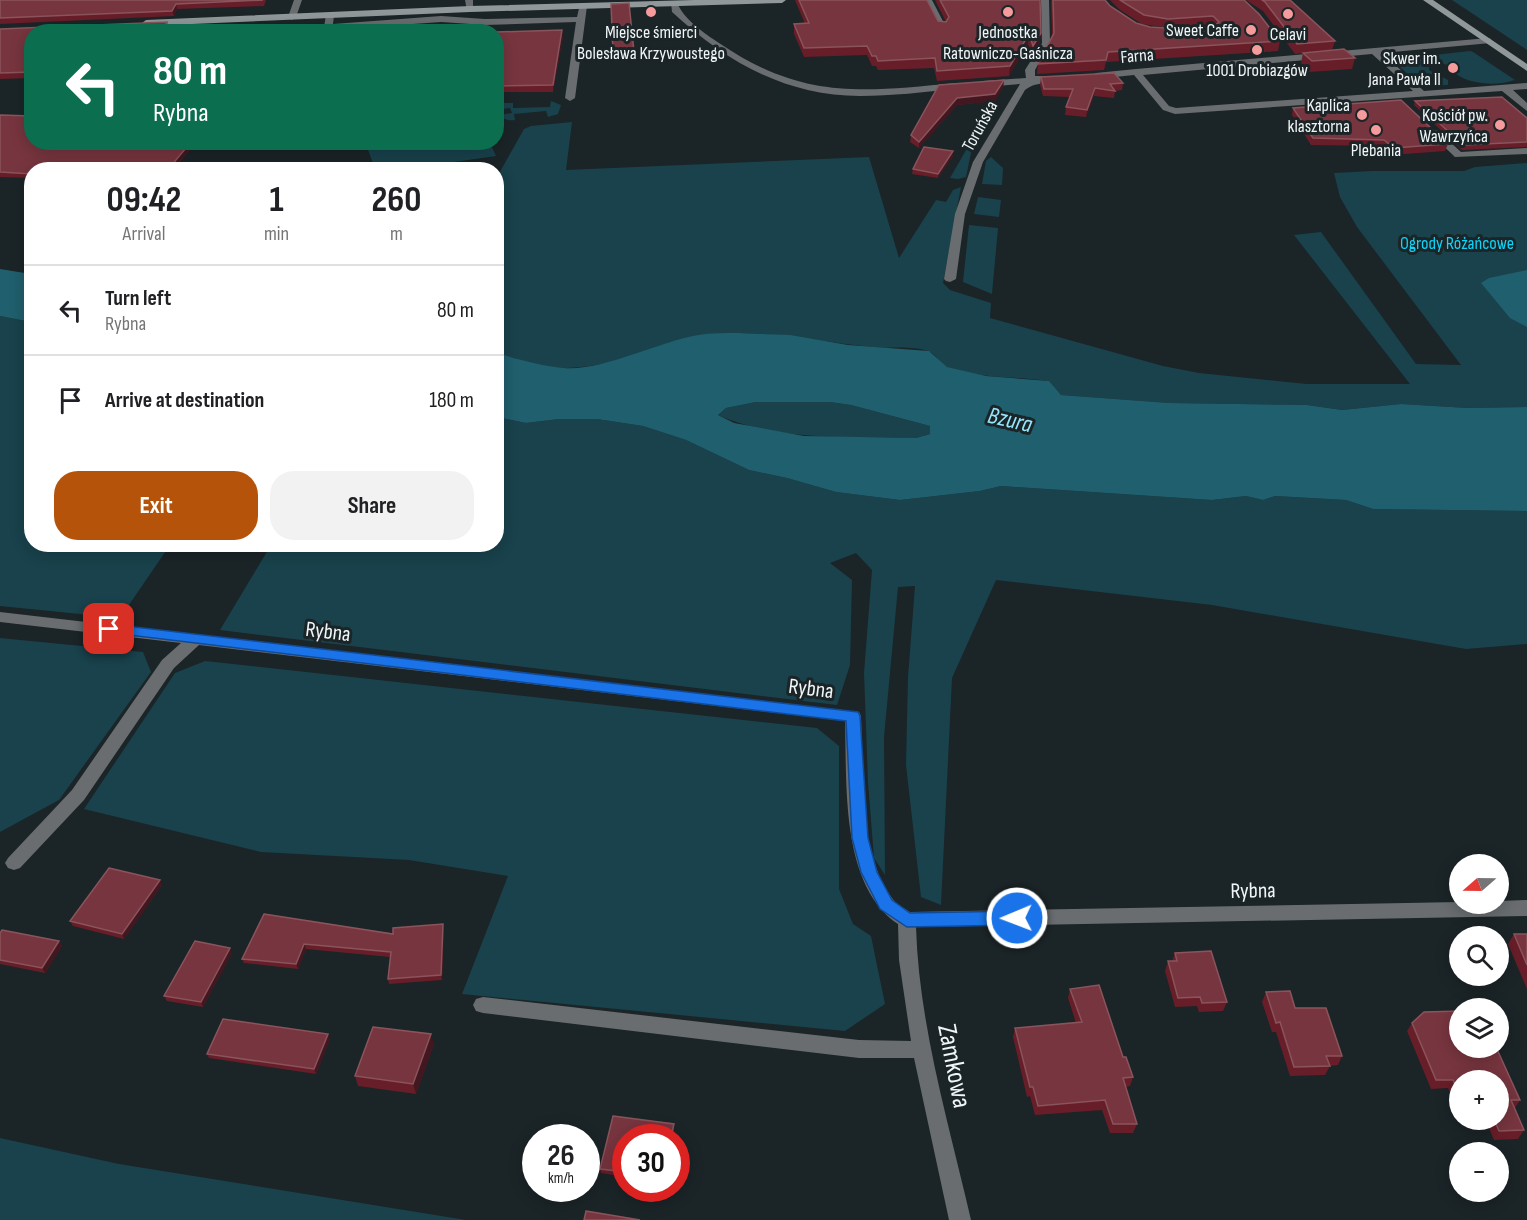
<!DOCTYPE html>
<html lang="en">
<head>
<meta charset="utf-8">
<style>
	:root { --surface:#fff; --page:#f2f2f2; --text:#202124; --muted:#757577; --line:#e0e0e0; --accent:#b45309 }
	body { margin:0; font-family:"Sofia Sans Condensed",sans-serif; background:var(--page); color:var(--text); height:100vh; display:flex; flex-direction:column; font-size:22px; white-space:nowrap }
	* { box-sizing:border-box; margin:0 }
	p { font-size:20px; color:var(--muted) }
	.icon { flex:none; width:33px; height:33px; fill:none; stroke:currentColor; stroke-width:2; stroke-linecap:round; stroke-linejoin:round }
	.map { position:relative; flex:1; overflow:hidden }
	.side { position:absolute; left:24px; top:162px; width:480px; height:390px; display:flex; flex-direction:column; background:var(--surface); border-radius:24px; box-shadow:0 3px 15px #0003 }
	.side>* { flex:none }
	.banner { position:absolute; left:24px; top:24px; width:480px; height:126px; border-radius:24px; box-shadow:0 3px 15px #0003; background:#0b6e4f; color:#fff; overflow:hidden }
	.needle { width:39px; rotate:250deg }
	.fabs { position:absolute; left:1449px; top:854px; display:grid; gap:12px }
	.fabs a { display:grid; place-items:center; width:60px; height:60px; border-radius:50%; background:var(--surface); box-shadow:0 3px 15px #0003; font-size:30px }
	.speed { position:absolute; left:522px; top:1124px; display:flex; gap:12px; font-size:30px; font-weight:700; text-align:center }
	.speed>* { display:grid; place-content:center; width:78px; height:78px; border-radius:50%; background:var(--surface); box-shadow:0 3px 15px #0003; line-height:1 }
	.speed small { font-size:15px; font-weight:400 }
	.speed .limit { border:9px solid #d22; background:#fff; color:#111 }
	.pin { position:absolute; display:grid; place-items:center; width:51px; height:51px; color:#fff; margin:-26px; border-radius:12px; box-shadow:0 3px 9px #0006 }
	.me { position:absolute; width:66px; margin:-33px; rotate:269deg; stroke-linejoin:round; filter:drop-shadow(0 0 4px #0008) }
	.turn { display:flex; align-items:center; gap:21px; height:126px; padding:0 30px; font-size:27px }
	.turn .icon { width:78px; height:78px; stroke-width:2.5 }
	.turn b { display:block; font-size:42px; line-height:51px }
	.eta { display:flex; justify-content:space-evenly; align-items:center; height:102px; text-align:center }
	.eta b { font-size:36px; font-weight:700; line-height:42px }
	.cta { display:flex; gap:12px; margin-top:auto; padding:12px 30px }
	.cta a { flex:1; height:69px; border-radius:24px; background:var(--accent); color:#fff; font-size:24px; font-weight:700; line-height:69px; text-align:center }
	.cta a+a { background:var(--page); color:var(--text) }
	ul { padding:0; list-style:none }
	li { display:flex; align-items:center; gap:18px; height:90px; padding:0 30px; border-top:2px solid var(--line) }
	li div { flex:1 }
	li b { display:block; font-size:22px }
	li em { font-style:normal }
	.map>svg:first-child { display:block }
	.green { fill:#19424c }
	.water { fill:#205f6d; fill-rule:evenodd }
	.lines { fill:none; stroke-linecap:round; stroke-linejoin:round }
	.lane { fill:#696d6f; fill-rule:evenodd }
	.street { fill:#696d6f; fill-rule:evenodd }
	.secondary { fill:#91989a; fill-rule:evenodd }
	.wall { fill:#681e29; fill-rule:evenodd }
	.shaded-wall { fill:#43171f }
	.building { fill:#77353f; stroke:#8a545c; stroke-width:1.5 }
	.route { fill:#1a73e8; stroke:#114b97; stroke-width:1.5 }
	.poi-dot { fill:#f59b9c; stroke:#1b2427; stroke-width:2 }
	.labels { text-anchor:middle; dominant-baseline:central; stroke-width:6; stroke-linejoin:round; paint-order:stroke }
	.far-poi-label { font-size:18px; fill:#f0f6f7; stroke:#1b2427 }
	.far-street-label { font-size:18px; fill:#f0f6f7; stroke:#1b2427 }
	.far-park-label { font-size:18px; fill:#0ed5f9; stroke:#1b2427 }
	.street-label { font-size:22px; fill:#f0f6f7; stroke:#1b2427 }
	.water-label { font-size:24px; font-style:italic; fill:#94e6fc; stroke:#1b2427 }
	.near-street-label { font-size:27px; fill:#f0f6f7; stroke:#1b2427 }
</style>
</head>
<body>
<div class="map">
<svg width="1527" height="1220" viewBox="0 0 1527 1220">
	<rect width="100%" height="100%" fill="#1b2427"/>
	<path class="green" d="M1452 0H1527V50Z
		M1470 51 1473 52 1515 80C1498 86 1471 85 1456 74L1460 72 1458 68 1444 64 1434 55Z
		M1422 56 1432 64 1429 66V70L1448 80V85L1421 86 1391 59Z
		M551 101 561 105 558 114 548 117 546 111 514 114 515 120C510 121 503 120 500 115L512 113 510 108 497 110 502 103H513V108L550 107Z
		M989 110 995 111 971 153 966 177 958 179 950 178Z
		M572 122 566 170 869 157 899 258 936 200 946 202 953 190 961 187 943 283 950 290 991 303 990 318 1163 366 1199 373 1307 384H1410L1294 235 1321 232 1416 364 1461 365 1357 227 1340 197 1334 173 1372 171H1464L1475 167 1527 163V407L1468 408 1401 404 1342 410 1307 405 1169 403 1061 395 1048 381C1016 376 981 379 949 368 941 365 936 354 928 351 911 345 890 349 873 347 829 343 786 334 742 333 680 331 627 366 568 368 545 369 519 359 497 353V177L524 129 531 126Z
		M398 142 490 143 496 156 405 169H375L367 147Z
		M991 157 1003 168 1002 185 982 184 986 161Z
		M978 197 1001 200 999 217 974 214Z
		M969 225 998 228 992 294 963 282Z
		M0 316 31 322 32 544 170 545 120 618 0 606Z
		M756 402H830L851 405 930 426V434L916 438C854 437 775 441 718 415L726 408Z
		M497 417 526 423 559 419H597L643 426 686 440 749 470 787 478 836 492 900 500 980 491 1001 486 1212 500 1246 496 1263 500 1275 496 1346 500 1373 509 1527 511V644L1466 649 1212 605 996 580 952 678 941 905 921 897 906 765 908 677 915 586 898 587 884 737 885 875 874 858 868 782 864 673 872 570 856 553 830 563 852 580 850 665 837 705 220 630 271 545 496 544Z
		M0 638 143 652 151 672 59 800 0 832Z
		M205 661 817 728 839 746V889L853 924 871 936 885 1004 845 1031 462 994 508 876 409 860 261 852 84 809 175 673Z
		M0 1138 119 1164 466 1220H0Z"/>
	<path class="water" d="M0 269 31 274V322L0 316Z
		M1527 270V327L1510 318 1481 283 1489 278Z
		M739 333 790 335 848 345 929 351 947 367 986 376 1049 381 1061 395 1169 403 1307 405 1342 410 1401 404 1468 408 1527 407V511L1373 509 1346 500 1275 496 1263 500 1246 496 1212 500 1001 486 980 491 900 500 836 492 787 478 749 470 686 440 643 426 597 419H559L526 423 497 417V353C518 359 541 366 564 368 603 371 658 342 698 335 711 333 726 333 739 333ZM756 402H830L851 405 930 426V434L916 438 804 436 734 423 718 415 726 408Z"/>
	<g class="lines">
		<path class="lane" d="M580 4 587 6 575 98 570 101 565 98 576 22 485 25 441 22 328 30 324 27 326 15 330 12 334 15 333 24 441 16 485 19 577 17Z"/>
		<path class="street" d="M294 0H302L296 17 292 20 288 17Z
			M465 0H473V11H467Z
			M924 0H932L946 27 945 29H939Z
			M1041 0H1049L1050 43 1035 70V76H1060L1065 79C1052 87 1039 79 1025 90L983 162 965 214 956 279 950 282 946 281 944 279 955 214 973 162 1020 84 983 87 978 84 983 81 1026 78 1025 70 1042 43Z
			M671 2H677C683 19 704 33 719 43 803 100 861 92 956 83L961 86 956 89C924 92 892 96 860 96 785 96 725 61 672 12Z
			M184 20 191 22 184 32H175Z
			M1488 38 1491 39V43L1382 53 1424 91 1527 83V89L1513 90 1527 103V111L1502 91 1175 114 1163 110 1134 75 1096 79 1091 76 1096 73 1136 69ZM1372 54 1413 91 1176 108 1169 106 1143 75Z
			M1431 130H1437L1461 152 1527 148V154L1455 157 1431 134Z
			M0 612 859 712 861 716C863 771 858 852 892 898 896 904 904 908 910 912L1460 902 1498 903V901L1527 900V916L916 927C919 1026 949 1124 971 1220H949L914 1058H859L483 1013 476 1011 473 1005 476 999 483 997 859 1040 911 1041 899 960 898 924C840 885 847 783 845 721L199 645 174 668 84 800 20 868 14 870 8 868 5 863 8 858 72 790 162 660 181 643 0 622Z"/>
		<path class="secondary" d="M694 0H786L782 3 470 12 146 26 142 23 146 20 470 6Z
			M1423 0H1433L1527 64V71Z"/>
	</g>
	<path class="wall" d="M0 0H266L264 6 177 9 174 16 0 24Z
		M795 0H927L938 21 946 22 935 0H1040V42L1032 55 1028 44 1009 76 937 81 934 68 878 70 876 66H872L867 55 804 57 794 34V24H805Z
		M1051 0H1105L1110 6 1136 23 1150 27H1162L1142 24 1120 10 1110 0H1244L1280 41 1278 51 1106 62 1104 70 1037 74 1038 64 1052 36ZM1211 26 1212 27 1179 29 1171 28Z
		M1246 0H1290L1335 41 1332 50 1355 58 1352 69 1309 72 1301 63 1303 53 1295 54 1263 11Z
		M629 3 635 59 613 60 611 4Z
		M168 27 166 32H32V78L0 79V29Z
		M496 32 563 36 553 92H496Z
		M1041 77 1123 83 1122 90 1115 91 1114 98 1094 96 1086 117 1065 115 1066 107 1070 97 1043 96 1040 85Z
		M1004 80 1003 87 995 101 957 105 919 148 910 142 911 135 939 85Z
		M1415 101 1527 118V147L1462 150 1414 105Z
		M1293 108 1448 144 1445 151 1391 155 1383 146 1311 145 1292 115Z
		M0 115 32 142H196L173 170 126 167 124 170H32V178L0 177Z
		M953 151V156L938 178 912 174 913 169Z
		M162 885 124 939 73 926 70 921Z
		M264 914 393 934 444 929 442 980 389 984 388 979 390 957 306 949 298 969 244 963 242 959Z
		M0 933 59 941 62 946 45 973 0 964Z
		M1514 934H1527V989L1508 944Z
		M232 953 203 1007 167 1001 164 996Z
		M1175 953 1227 1002 1223 1011 1199 1012 1197 1006 1175 1007 1165 971 1168 961H1172Z
		M1070 989 1123 1057 1133 1077 1130 1086 1125 1087 1137 1124 1133 1133H1110L1102 1110 1035 1115 1030 1096 1027 1097 1013 1037 1015 1028 1076 1023 1068 998Z
		M1266 992 1295 1008 1342 1056 1338 1065 1330 1066 1325 1075 1290 1076 1276 1032H1272L1262 1002Z
		M1460 1011V1047H1496L1520 1100 1515 1108 1524 1130 1518 1139 1494 1140 1485 1119H1498V1080H1460V1110L1457 1111 1448 1088 1431 1089 1407 1031 1412 1023 1424 1012Z
		M330 1039 316 1074 209 1058 207 1054Z
		M434 1044 416 1094 358 1086 355 1076Z
		M613 1116 674 1124V1129L672 1137H626V1177L601 1173 600 1169Z"/>
	<path class="shaded-wall" d="M176 4 177 9 174 16 172 11Z
		M167 22 168 27 166 32H161Z
		M562 30 563 36 553 92V85Z
		M1041 33 1040 42 1032 55 1033 46Z
		M1029 34 1028 44 1009 76 1010 66Z
		M1004 80 1003 87 995 101 957 105 919 148V142L957 98Z
		M1095 88 1094 96 1086 117 1087 110Z
		M191 142H196L172 170 171 166Z
		M953 151V156L938 178V174Z
		M125 163 126 167 124 170H119Z
		M160 880 162 885 124 939 122 934Z
		M443 924 444 929 442 980 441 975Z
		M59 941 62 946 45 973 42 968Z
		M304 944 306 949 298 969 296 964Z
		M230 948 232 953 203 1007 201 1002Z
		M328 1034 330 1039 316 1074 314 1069Z
		M431 1034 434 1044 416 1094 413 1084Z"/>
	<path class="building" d="M0 0H263L176 4 172 11 0 18Z
		M799 0H927L938 21 946 22 949 17 940 0H1040L1041 33 1033 46 1029 34 1010 66 937 71 935 58 878 61 876 56H872L867 46 804 48 794 24 809 23Z
		M1053 0H1105L1110 6 1136 23 1150 27 1179 29 1213 27 1219 22 1213 16 1168 19 1144 15 1120 0H1244L1259 14 1280 41 1108 52 1106 60 1038 64 1054 33Z
		M1262 0H1290L1335 41 1297 44 1265 2Z
		M629 3 634 52 613 53 611 4Z
		M167 22 161 32H32V72L0 73V29Z
		M562 30 553 85 496 86V32Z
		M1344 49 1355 58 1312 61 1303 53Z
		M1114 73 1123 83 1110 84 1115 91 1095 88 1087 110 1066 107 1073 89H1044L1041 77Z
		M1004 80 995 94 957 98 919 142 911 135 939 85Z
		M1502 97 1527 118V142L1463 145 1415 101Z
		M1401 100 1448 144 1394 148 1384 140 1313 138 1293 108Z
		M0 115 32 116V142H191L171 166 125 163 119 170H32V174L0 172Z
		M924 147 953 151 938 174 913 169Z
		M109 868 160 880 122 934 70 921Z
		M264 914 393 934V928L443 924 441 975 388 979 391 952 304 944 296 964 242 959Z
		M2 930 59 941 42 968 0 960V933Z
		M1514 934H1527V965Z
		M195 941 230 948 201 1002 164 996Z
		M1211 951 1227 1002 1202 1003 1200 997 1178 998 1168 961H1177L1175 953Z
		M1099 985 1123 1057H1126L1133 1077 1123 1078 1137 1124H1113L1105 1100 1038 1106 1033 1087H1030L1015 1028 1082 1022 1070 989Z
		M1290 991 1295 1008H1326L1342 1056H1326L1330 1066 1294 1067 1280 1022 1276 1023 1266 992Z
		M1460 1011V1047H1496L1520 1100H1511L1524 1130 1499 1131 1494 1119H1498V1080H1460V1096L1453 1080H1436L1412 1023 1424 1012Z
		M223 1019 328 1034 314 1069 207 1054Z
		M373 1027 431 1034 413 1084 355 1076Z
		M613 1116 674 1124 671 1137H626V1172L600 1169Z
		M586 1211 640 1220H584Z"/>
	<path class="route" d="M109 624 858 712 860 716 868 838 877 872 892 900 910 913 1017 911 1022 913 1025 918 1022 923 1017 925 907 927 880 909 861 872 852 838 846 721 104 632 102 629Z"/>
	<g class="poi-dot">
		<circle cx="651" cy="12" r="6"/>
		<circle cx="1008" cy="12" r="6"/>
		<circle cx="1288" cy="14" r="6"/>
		<circle cx="1251" cy="30" r="6"/>
		<circle cx="1257" cy="50" r="6"/>
		<circle cx="1453" cy="68" r="6"/>
		<circle cx="1362" cy="115" r="6"/>
		<circle cx="1500" cy="125" r="6"/>
		<circle cx="1376" cy="130" r="6"/>
	</g>
	<g class="labels">
		<g class="far-poi-label">
			<text x="1239" y="30" text-anchor="end">Sweet Caffe</text>
			<text x="651" y="32">Miejsce śmierci<tspan x="651" dy="21">Bolesława Krzywoustego</tspan></text>
			<text x="1008" y="32">Jednostka<tspan x="1008" dy="21">Ratowniczo-Gaśnicza</tspan></text>
			<text x="1288" y="34">Celavi</text>
			<text x="1441" y="58" text-anchor="end">Skwer im.<tspan x="1441" dy="21">Jana Pawła II</tspan></text>
			<text x="1257" y="70">1001 Drobiazgów</text>
			<text x="1350" y="105" text-anchor="end">Kaplica<tspan x="1350" dy="21">klasztorna</tspan></text>
			<text x="1488" y="115" text-anchor="end">Kościół pw.<tspan x="1488" dy="21">Wawrzyńca</tspan></text>
			<text x="1376" y="150">Plebania</text>
		</g>
		<g class="far-street-label">
			<text transform="translate(1137 56) rotate(-5)">Farna</text>
			<text transform="translate(980 126) rotate(-61)">Toruńska</text>
		</g>
		<g class="far-park-label">
			<text x="1457" y="243">Ogrody Różańcowe</text>
		</g>
		<g class="street-label">
			<text transform="translate(328 632) rotate(7)">Rybna</text>
			<text transform="translate(811 689) rotate(7)">Rybna</text>
			<text transform="translate(1253 891) rotate(-1)">Rybna</text>
		</g>
		<g class="water-label">
			<text transform="translate(1010 420) rotate(13)">Bzura</text>
		</g>
		<g class="near-street-label">
			<text transform="translate(954 1066) rotate(79)">Zamkowa</text>
		</g>
	</g>
</svg>
<div class="fabs">
<a><svg class="needle" viewBox="-14 -14 28 28"><path d="M0-13l5 13h-10z" fill="#e53935"/><path d="M0 13l5-13h-10z" fill="#757577"/></svg></a>
<a><svg class="icon" aria-label="search" viewBox="0 0 24 24"><circle cx="10" cy="10" r="6"/><path d="M15 15l6 6"/></svg></a>
<a><svg class="icon" aria-label="layers" viewBox="0 0 24 24"><path d="M12 4l9 5-9 5-9-5zM3 14l9 5 9-5"/></svg></a>
<a>+</a>
<a>−</a>
</div>
<div class="speed"><div>26<small>km/h</small></div><div class="limit">30</div></div>
<div class="pin" style="left:109px;top:629px;background:#d93025"><svg class="icon" aria-label="arrive" viewBox="0 0 24 24"><path d="M6 21V4h12l-3 4 3 4H6"/></svg></div>
<svg class="me" style="left:1017px;top:918px" viewBox="-20 -20 40 40"><circle r="17" fill="#1a73e8" stroke="#fff" stroke-width="3"/><path d="M0-11L8 9 0 5-8 9z" fill="#fff"/></svg>
<div class="banner">
<div class="turn"><svg class="icon" aria-label="left" viewBox="0 0 24 24"><path d="M17 20v-9H6M10 6l-5 5 5 5"/></svg><div><b>80 m</b>Rybna</div></div>
</div>
<section class="side">
<div class="eta">
<div><b>09:42</b><p>Arrival</p></div>
<div><b>1</b><p>min</p></div>
<div><b>260</b><p>m</p></div>
</div>
<ul>
<li><svg class="icon" aria-label="left" viewBox="0 0 24 24"><path d="M17 20v-9H6M10 6l-5 5 5 5"/></svg><div><b>Turn left</b><p>Rybna</p></div><em>80 m</em></li>
<li><svg class="icon" aria-label="arrive" viewBox="0 0 24 24"><path d="M6 21V4h12l-3 4 3 4H6"/></svg><div><b>Arrive at destination</b></div><em>180 m</em></li>
</ul>
<div class="cta"><a>Exit</a><a>Share</a></div>
</section>
</div>
</body>
</html>
